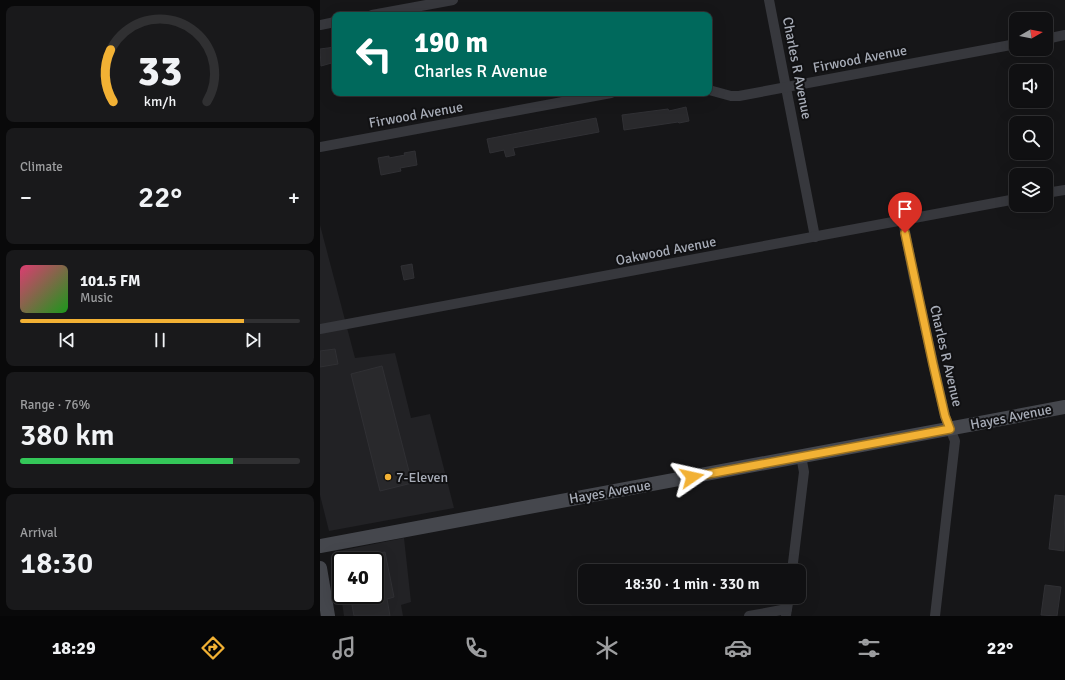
<!DOCTYPE html>
<meta charset="utf-8">
<style>
:root{--surface:#101012;--page:#19191b;--text:#f1f3f6;--muted:#9c9d9f;--line:#303032;--accent:#f2b134}
body{margin:0;font-family:Signika,sans-serif;background:var(--page);color:var(--text);height:100vh;display:flex;flex-direction:column;font-size:15px;white-space:nowrap}
*{box-sizing:border-box;margin:0}
p{font-size:13px;color:var(--muted)}
.icon{flex:none;width:22px;height:22px;fill:none;stroke:currentColor;stroke-width:2;stroke-linecap:round;stroke-linejoin:round}
.map{position:relative;flex:1;overflow:hidden}
.sheet{display:flex;flex-direction:column;gap:6px;padding:6px;background:#09090a;width:320px}
.sheet>*{flex:none}
.top-card{position:absolute;left:12px;top:12px;width:380px;height:84px;border-radius:8px;box-shadow:0 4px 16px #0002,0 0 0 1px var(--line);background:#00695c;color:#fff;overflow:hidden}
.needle{width:26px;rotate:81deg}
.buttons{position:absolute;left:689px;top:12px;display:grid;gap:8px}
.buttons a{display:grid;place-items:center;width:44px;height:44px;border-radius:8px;background:var(--surface);box-shadow:0 4px 16px #0002,0 0 0 1px var(--line);font-size:20px}
.speed{position:absolute;left:12px;top:552px;display:flex;gap:8px;font-size:20px;font-weight:700;text-align:center}
.speed>*{display:grid;place-content:center;width:52px;height:52px;border-radius:50%;background:var(--surface);box-shadow:0 4px 16px #0002,0 0 0 1px var(--line);line-height:1}
.speed .limit{border:2px solid #111;border-radius:6px;background:#fff;color:#111}
.pin{position:absolute;display:grid;place-items:center;width:34px;height:34px;color:#fff;margin:-41px -17px;border-radius:50% 50% 50% 0;rotate:-45deg;box-shadow:0 0 4px #0007}
.pin .icon{rotate:45deg}
.me{position:absolute;width:44px;margin:-22px;rotate:79deg;stroke-linejoin:round;filter:drop-shadow(0 0 3px #0008)}
.turn{display:flex;align-items:center;gap:14px;height:84px;padding:0 16px;font-size:18px}
.turn .icon{width:52px;height:52px;stroke-width:2.5}
.turn b{display:block;font-size:28px;line-height:34px}
.big{font-size:30px;font-weight:600;line-height:1.1}
.sheet .card{flex:1;display:flex;flex-direction:column;justify-content:center;gap:6px;min-width:0;padding:0 14px;border-radius:8px;background:var(--page)}
.sheet .dial{align-items:center;gap:0}
.dial svg{height:104px;overflow:visible;fill:none;stroke:var(--line);stroke-width:7;stroke-linecap:round;text-anchor:middle}
.dial text{fill:var(--text);stroke:none}
.song{display:flex;align-items:center;gap:12px}
.cover{width:48px;height:48px;border-radius:6px;background:linear-gradient(135deg,hsl(340 70% 55%),hsl(120 70% 35%))}
.played{height:4px;border-radius:2px;background:linear-gradient(90deg,var(--accent) 80%,var(--line) 80%)}
.keys{display:flex;justify-content:space-around;direction:ltr}
.heat{display:flex;justify-content:space-between;align-items:center;font-size:22px;direction:ltr}
.charge{height:6px;border-radius:3px;background:linear-gradient(90deg,#34c759 76%,var(--line) 0)}
.trip{position:absolute;left:258px;top:564px;width:228px;height:40px;border-radius:8px;background:var(--surface);box-shadow:0 4px 16px #0002,0 0 0 1px var(--line);font-weight:600;line-height:40px;text-align:center}
.tab-bar{display:flex;height:64px;justify-content:space-around;align-items:center;background:#060607;color:var(--muted)}
.tab-bar .icon{width:28px;height:28px}
.tab-bar .on{color:var(--accent)}
.tab-bar b{font-size:18px;color:var(--text)}
main{display:flex;flex:1;min-height:0}
.map>svg:first-child{display:block}
.built{fill:#222225;fill-rule:evenodd}
.building{fill:#29292c;stroke:#303034}
.lines{fill:none;stroke-linecap:round;stroke-linejoin:round}
.street{stroke:#37383d;stroke-width:10}
.secondary{stroke:#45474d;stroke-width:14}
.route-casing{stroke:#9d7322;stroke-width:10}
.route{stroke:#f2b134;stroke-width:7}
.poi-dot{fill:#f2b134;stroke:#111113;stroke-width:1.5}
.labels{text-anchor:middle;dominant-baseline:central;stroke-width:4;stroke-linejoin:round;paint-order:stroke}
.street-label{font-size:14px;fill:#a8adb8;stroke:#111113}
.poi-label{font-size:14px;fill:#a8adb8;stroke:#111113;text-anchor:start}
</style>
<main>
<section class="sheet">
<div class="card dial"><svg viewBox="0 0 100 80">
<path d="M14 69A42 42 0 1 1 86 69"/>
<path d="M14 69A42 42 0 0 1 12 29" stroke="#f2b134"/>
<text x="50" y="56" font-size="32" font-weight="700">33</text>
<text x="50" y="72" font-size="11">km/h</text>
</svg></div>
<div class="card"><p>Climate</p>
<div class="heat"><a>−</a><b class="big">22°</b><a>+</a></div>
</div>
<div class="card">
<div class="song"><i class="cover"></i><div><b>101.5 FM</b><p>Music</p></div></div>
<div class="played"></div>
<div class="keys"><svg class="icon" aria-label="previous" viewBox="0 0 24 24"><path d="M18 5L8 12l10 7zM5 5v14"/></svg><svg class="icon" aria-label="pause" viewBox="0 0 24 24"><path d="M8 5v14M16 5v14"/></svg><svg class="icon" aria-label="next" viewBox="0 0 24 24"><path d="M6 5l10 7-10 7zM19 5v14"/></svg></div>
</div>
<div class="card"><p>Range · 76%</p><b class="big">380 km</b><div class="charge"></div></div>
<div class="card"><p>Arrival</p><b class="big">18:30</b></div>
</section>
<div class="map">
<svg width="745" height="616" viewBox="0 0 745 616">
<rect width="100%" height="100%" fill="#161618"/>
<g class="built">
<polygon points="0,225 35,358 75,353 91,418 110,414 134,508 9,531 0,495"/>
<path d="M 84,538 L 91,602 L 81,605 L 83,616 L 24,616 L 16,561 L 19,551 ZM 21,561 L 55,561 L 55,595 L 21,595 Z"/>
</g>
<g class="building">
<polygon points="15,47 15,62 1,66 0,49"/>
<polygon points="366,107 369,121 359,123 358,122 304,130 302,115 348,109 349,111"/>
<polygon points="276,118 279,132 193,148 195,155 186,157 184,150 170,153 167,139"/>
<polygon points="95,151 97,165 80,168 81,171 61,175 58,158 69,156 69,158 85,155 84,153"/>
<polygon points="92,264 94,278 84,280 81,266"/>
<polygon points="15,349 18,364 0,367 0,351"/>
<polygon points="62,366 92,483 60,491 31,374"/>
<polygon points="735,495 745,496 744,551 729,549"/>
<polygon points="65,552 74,597 67,599 70,616 34,616 32,605 37,604 35,595 55,595 55,561 38,561 38,557"/>
<polygon points="725,585 741,587 737,616 721,615"/>
</g>
<g class="lines">
<g class="street">
<polyline points="449,0 495,237"/>
<polyline points="52,15 133,0"/>
<polyline points="0,25 15,22"/>
<polyline points="726,39 745,35"/>
<polyline points="389,90 411,96 419,96 696,44"/>
<polyline points="0,147 291,93"/>
<polyline points="726,193 745,190"/>
<polyline points="583,221 594,278 625,416 635,441 615,616"/>
<polyline points="0,329 696,199"/>
<polyline points="472,571 484,472 481,456"/>
<polyline points="466,615 469,597"/>
<polyline points="429,616 467,609"/>
</g>
<g class="secondary">
<polyline points="0,546 745,407"/>
<polyline points="0,568 8,616"/>
</g>
</g>
<g class="lines">
<defs>
<polyline id="route" points="372,477 630,429 625,416 613,364 585,233"/>
</defs>
<use href="#route" class="route-casing"/>
<use href="#route" class="route"/>
</g>
<circle class="poi-dot" cx="68" cy="477" r="4"/>
<g class="labels">
<g class="street-label">
<text transform="translate(540 59) rotate(-11)">Firwood Avenue</text>
<text transform="translate(477 68) rotate(79)">Charles R Avenue</text>
<text transform="translate(96 115) rotate(-10)">Firwood Avenue</text>
<text transform="translate(346 251) rotate(-11)">Oakwood Avenue</text>
<text transform="translate(626 356) rotate(77)">Charles R Avenue</text>
<text transform="translate(691 417) rotate(-11)">Hayes Avenue</text>
<text transform="translate(290 492) rotate(-10)">Hayes Avenue</text>
</g>
<g class="poi-label">
<text x="76" y="477">7-Eleven</text>
</g>
</g>
</svg>
<div class="buttons">
<a><svg class="needle" viewBox="-14 -14 28 28"><path d="M0-13l5 13h-10z" fill="#e53935"/><path d="M0 13l5-13h-10z" fill="#9c9d9f"/></svg></a>
<a><svg class="icon" aria-label="sound" viewBox="0 0 24 24"><path d="M4 9h4l5-4v14l-5-4H4zM17 9q2 3 0 6"/></svg></a>
<a><svg class="icon" aria-label="search" viewBox="0 0 24 24"><circle cx="10" cy="10" r="6"/><path d="M15 15l6 6"/></svg></a>
<a><svg class="icon" aria-label="layers" viewBox="0 0 24 24"><path d="M12 4l9 5-9 5-9-5zM3 14l9 5 9-5"/></svg></a>
</div>
<div class="speed"><div class="limit">40</div></div>
<div class="pin" style="left:585px;top:233px;background:#d93025"><svg class="icon" aria-label="arrive" viewBox="0 0 24 24"><path d="M6 21V4h12l-3 4 3 4H6"/></svg></div>
<svg class="me" style="left:372px;top:477px" viewBox="-20 -20 40 40"><path d="M0-17L14 15 0 8-14 15z" fill="#f2b134" stroke="#fff" stroke-width="4"/></svg>
<div class="trip">18:30 · 1 min · 330 m</div>
<div class="top-card">
<div class="turn"><svg class="icon" aria-label="left" viewBox="0 0 24 24"><path d="M17 20v-9H6M10 6l-5 5 5 5"/></svg><div><b>190 m</b>Charles R Avenue</div></div>
</div>
</div>
</main>
<nav class="tab-bar">
<b>18:29</b>
<svg class="icon on" aria-label="directions" viewBox="0 0 24 24"><path d="M12 3l9 9-9 9-9-9zM9 14v-3h6M13 9l2 2-2 2"/></svg>
<svg class="icon" aria-label="music" viewBox="0 0 24 24"><path d="M9 18V5l10-2v13"/><circle cx="6" cy="18" r="3"/><circle cx="16" cy="16" r="3"/></svg>
<svg class="icon" aria-label="phone" viewBox="0 0 24 24"><path d="M5 4h4l2 5-3 2q2 4 5 5l2-3 5 2v4C11 20 4 13 5 4z"/></svg>
<svg class="icon" aria-label="climate" viewBox="0 0 24 24"><path d="M12 3v18M4 7l16 10M4 17L20 7"/></svg>
<svg class="icon" aria-label="car" viewBox="0 0 24 24"><path d="M5 17H2v-5l4-1 3-4h7l3 4 3 1v5h-3M9 17h6M6 11h13"/><circle cx="7" cy="17" r="2"/><circle cx="17" cy="17" r="2"/></svg>
<svg class="icon" aria-label="filters" viewBox="0 0 24 24"><path d="M4 7h16M4 17h16"/><circle cx="9" cy="7" r="2"/><circle cx="15" cy="17" r="2"/></svg>
<b>22°</b>
</nav>
